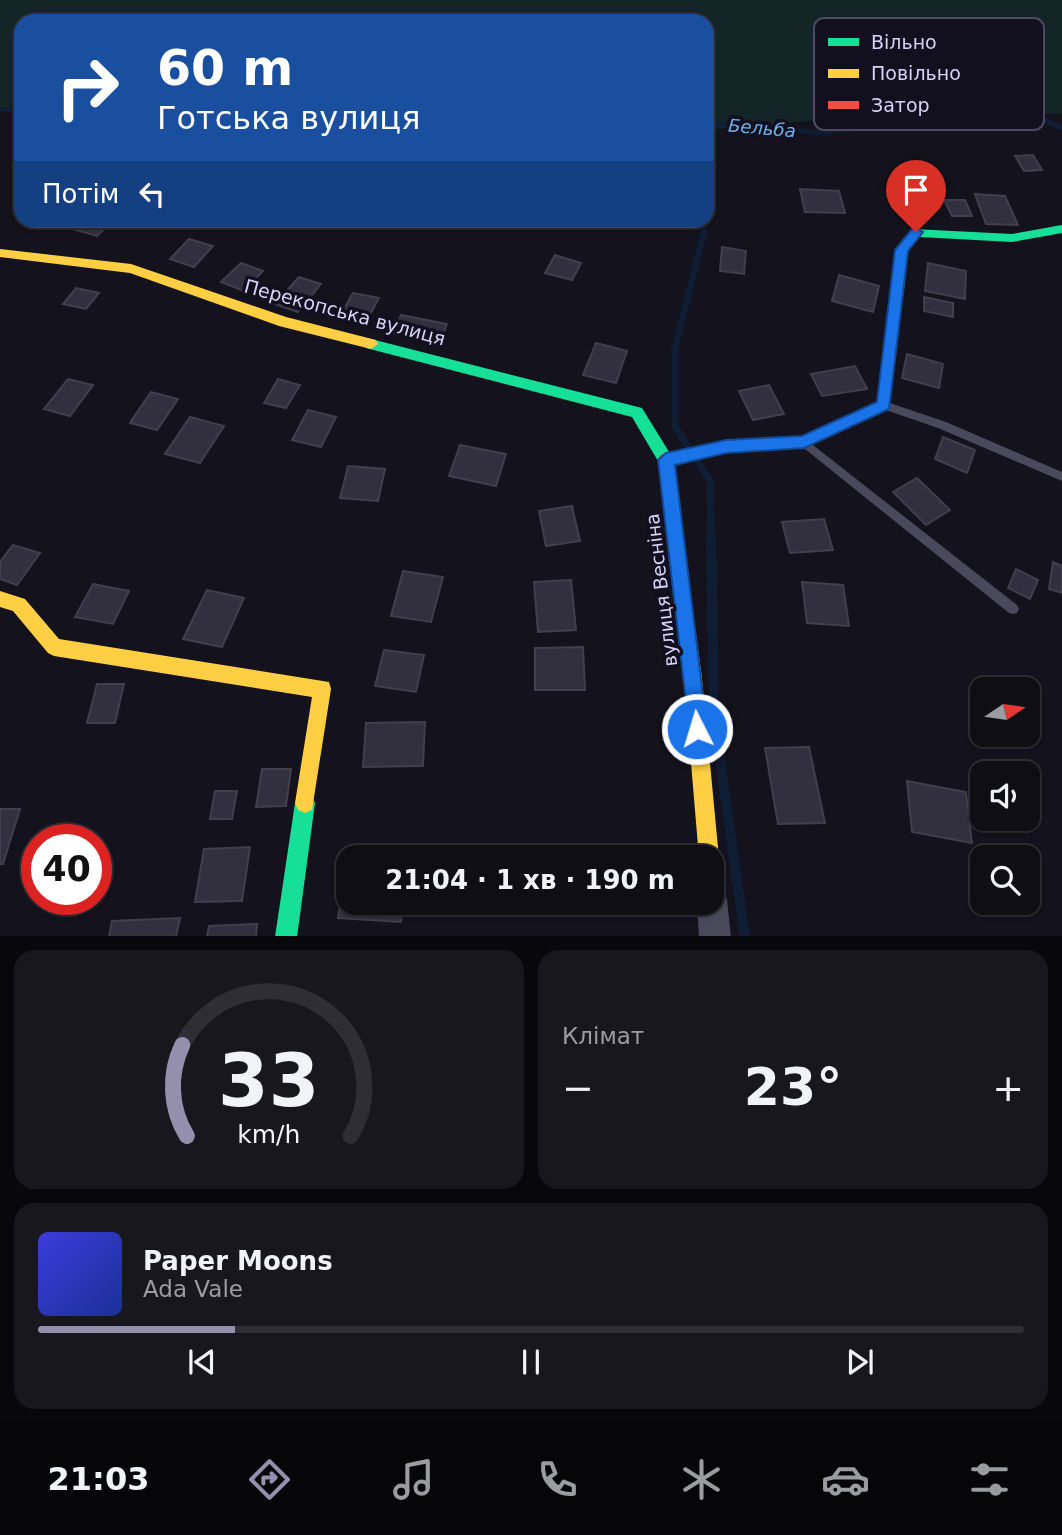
<!DOCTYPE html>
<html lang="uk">
<meta charset="utf-8">
<style>
:root{--surface:#0f0e15;--page:#18171e;--text:#f1f3f6;--muted:#9b9ca0;--line:#2f2e34;--accent:#938fac}
body{margin:0;font-family:"DejaVu Sans",sans-serif;background:var(--page);color:var(--text);height:100vh;display:flex;flex-direction:column;font-size:26px;white-space:nowrap}
*{box-sizing:border-box;margin:0}
p{font-size:23px;color:var(--muted)}
.icon{flex:none;width:38px;height:38px;fill:none;stroke:currentColor;stroke-width:2;stroke-linecap:round;stroke-linejoin:round}
.map{position:relative;height:936px;overflow:hidden}
.drawer{display:flex;flex-direction:column;gap:14px;padding:14px;background:#08080c;flex:1}
.drawer>*{flex:none}
.hud{position:absolute;left:14px;top:14px;width:700px;height:214px;border-radius:21px;box-shadow:0 2px 5px #0004,0 0 0 2px var(--line);background:#1a4fa0;color:#fff;overflow:hidden}
.needle{width:46px;rotate:77deg}
.fabs{position:absolute;left:970px;top:677px;display:grid;gap:14px}
.fabs a{display:grid;place-items:center;width:70px;height:70px;border-radius:14px;background:var(--surface);box-shadow:0 2px 5px #0004,0 0 0 2px var(--line);font-size:35px}
.speed{position:absolute;left:21px;top:824px;display:flex;gap:14px;font-size:35px;font-weight:700;text-align:center}
.speed>*{display:grid;place-content:center;width:91px;height:91px;border-radius:50%;background:var(--surface);box-shadow:0 2px 5px #0004,0 0 0 2px var(--line);line-height:1}
.speed .limit{border:10px solid #d22;background:#fff;color:#111}
.pin{position:absolute;display:grid;place-items:center;width:60px;height:60px;color:#fff;margin:-72px -30px;border-radius:50% 50% 50% 0;rotate:-45deg;box-shadow:0 0 7px #0007}
.pin .icon{rotate:45deg}
.me{position:absolute;width:77px;margin:-38px;rotate:355deg;stroke-linejoin:round;filter:drop-shadow(0 0 5px #0008)}
.turn{display:flex;align-items:center;gap:24px;height:147px;padding:0 28px;font-size:32px}
.turn .icon{width:91px;height:91px;stroke-width:2.5}
.turn b{display:block;font-size:49px;line-height:60px}
.then{display:flex;align-items:center;height:66px;padding:0 28px;background:#0003;gap:14px;font-size:26px}
.big{font-size:52px;font-weight:800;line-height:1.1}
.drawer .card{flex:1;display:flex;flex-direction:column;justify-content:center;gap:10px;min-width:0;padding:0 24px;border-radius:21px;background:var(--page)}
.drawer .dial{align-items:center;gap:0}
.dial svg{height:182px;overflow:visible;fill:none;stroke:var(--line);stroke-width:7;stroke-linecap:round;text-anchor:middle}
.dial text{fill:var(--text);stroke:none}
.song{display:flex;align-items:center;gap:21px}
.cover{width:84px;height:84px;border-radius:10px;background:linear-gradient(135deg,hsl(240 70% 55%),hsl(230 70% 35%))}
.played{height:7px;border-radius:4px;background:linear-gradient(90deg,var(--accent) 20%,var(--line) 20%)}
.keys{display:flex;justify-content:space-around;direction:ltr}
.heat{display:flex;justify-content:space-between;align-items:center;font-size:38px;direction:ltr}
.drawer .tiles{flex:1;display:grid;gap:14px;grid-template-columns:1fr 1fr}
.card:last-child{grid-column:span 2}
.trip{position:absolute;left:336px;top:845px;width:388px;height:70px;border-radius:21px;background:var(--surface);box-shadow:0 2px 5px #0004,0 0 0 2px var(--line);font-weight:800;line-height:70px;text-align:center}
.tabs{display:flex;height:112px;justify-content:space-around;align-items:center;background:#060608;color:var(--muted)}
.tabs .icon{width:49px;height:49px}
.tabs .active{color:var(--accent)}
.tabs b{font-size:32px;color:var(--text)}
.map>svg:first-child{display:block}
.green{fill:#132526}
.lines{fill:none;stroke-linecap:round;stroke-linejoin:round}
.stream-far2{stroke:#0f1d35;stroke-width:5}
.stream-far1{stroke:#0f1d35;stroke-width:7}
.stream{stroke:#0f1d35;stroke-width:10}
.building{fill:#32303e;stroke:#413e4e;stroke-width:2}
.lane{fill:#4a485b;fill-rule:evenodd}
.street{fill:#4a485b;fill-rule:evenodd}
.fast{fill:#16e098;fill-rule:evenodd}
.slow{fill:#ffcf43;fill-rule:evenodd}
.jam{fill:#f24e42;fill-rule:evenodd}
.route{fill:#1a73e8;stroke:#114b97;stroke-width:2}
.labels{text-anchor:middle;dominant-baseline:central;stroke-width:7;stroke-linejoin:round;paint-order:stroke}
.far-water-label{font-size:18px;font-style:italic;fill:#6eb2ec;stroke:#120f1f}
.street-label{font-size:19px;fill:#d7d3f9;stroke:#120f1f}
.key{fill:#120f1f;stroke:#4d4a60;stroke-width:2}
.key-label{font-size:19px;fill:#d7d3f9}
</style>
<div class="map">
<svg width="1062" height="937" viewBox="0 0 1062 937">
<rect width="100%" height="100%" fill="#14121c"/>
<polygon class="green" points="0,0 1062,0 1062,114 874,115 707,130 707,21 21,21 21,109 0,109"/>
<g class="lines">
<g class="stream-far2">
<polyline points="0,110 21,109"/>
<polyline points="707,124 746,123 817,133 883,125 958,106 1017,107 1062,128"/>
<polyline points="701,220 704,234"/>
</g>
<polyline class="stream-far1" points="704,232 675,348 675,426 710,481 711,538"/>
<g class="stream">
<polyline points="711,537 714,712"/>
<polyline points="716,731 745,937"/>
</g>
</g>
<g class="building">
<polygon points="1033,155 1042,170 1024,171 1015,156"/>
<polygon points="800,189 839,191 845,213 805,212"/>
<polygon points="975,194 1005,196 1018,225 986,224"/>
<polygon points="944,200 965,200 972,216 952,216"/>
<polygon points="77,220 113,220 97,236 69,228"/>
<polygon points="189,239 213,246 194,267 170,259"/>
<polygon points="722,247 746,251 744,274 720,271"/>
<polygon points="555,255 581,263 572,280 545,273"/>
<polygon points="241,263 263,271 244,291 221,282"/>
<polygon points="928,263 966,271 965,299 925,291"/>
<polygon points="839,275 879,286 873,312 832,301"/>
<polygon points="299,277 321,284 298,312 275,304"/>
<polygon points="76,288 99,293 86,309 63,304"/>
<polygon points="353,293 379,298 365,324 338,319"/>
<polygon points="924,297 953,303 953,317 924,311"/>
<polygon points="401,315 447,324 439,343 393,334"/>
<polygon points="596,343 627,351 616,383 583,375"/>
<polygon points="907,354 943,364 939,388 902,378"/>
<polygon points="855,366 867,389 822,396 811,374"/>
<polygon points="68,379 93,385 70,416 44,409"/>
<polygon points="278,379 300,385 286,408 264,403"/>
<polygon points="769,385 784,414 753,420 739,391"/>
<polygon points="151,392 178,399 157,430 130,423"/>
<polygon points="308,410 336,417 321,447 292,440"/>
<polygon points="190,417 224,426 200,463 165,454"/>
<polygon points="943,437 975,450 967,473 935,459"/>
<polygon points="460,445 506,454 496,486 449,476"/>
<polygon points="348,466 385,469 378,501 340,498"/>
<polygon points="917,478 950,510 926,525 893,492"/>
<polygon points="572,506 580,541 546,546 539,511"/>
<polygon points="824,519 833,550 790,553 782,522"/>
<polygon points="13,545 40,553 17,585 0,579 0,562"/>
<polygon points="1053,562 1062,566 1062,593 1049,589"/>
<polygon points="1016,569 1038,580 1030,599 1008,588"/>
<polygon points="403,571 443,577 431,622 391,616"/>
<polygon points="571,580 576,630 538,632 534,582"/>
<polygon points="802,582 843,585 849,626 807,623"/>
<polygon points="93,584 129,591 113,624 75,617"/>
<polygon points="207,590 244,598 222,647 183,639"/>
<polygon points="583,647 585,690 535,690 535,648"/>
<polygon points="384,650 424,655 416,692 375,686"/>
<polygon points="97,684 124,684 115,723 87,723"/>
<polygon points="425,722 423,766 363,767 366,723"/>
<polygon points="809,747 825,823 778,824 765,748"/>
<polygon points="262,769 291,769 286,806 256,807"/>
<polygon points="907,781 966,792 972,843 912,832"/>
<polygon points="215,791 237,791 232,819 210,819"/>
<polygon points="0,809 20,809 3,864 0,864"/>
<polygon points="250,847 242,901 195,902 204,849"/>
<polygon points="346,871 348,871 348,903 403,903 401,922 338,918"/>
<polygon points="180,918 176,937 109,937 112,921"/>
<polygon points="257,924 256,937 207,937 209,926"/>
</g>
<g class="lines">
<g class="lane">
<polygon points="884,401 946,422 1062,472 1062,481 938,428 880,408 879,405 880,402"/>
<polygon points="804,438 1017,605 1019,609 1017,613 1013,614 1009,613 800,445 799,442 800,439"/>
</g>
<polygon class="street" points="712,885 723,889 727,900 731,937 699,937 697,903 712,903"/>
<g class="fast">
<polygon points="1062,225 1062,233 1012,242 920,237 907,251 903,285 898,287 891,282 895,250 913,229 1012,234"/>
<polygon points="371,339 642,408 674,460 686,558 684,563 678,566 672,563 670,558 658,461 632,417 366,348 364,344"/>
<polygon points="305,793 312,796 315,803 297,937 275,937 295,803 298,796"/>
</g>
<g class="slow">
<polygon points="0,249 131,264 286,317 376,340 378,344 371,349 279,326 130,273 0,257"/>
<polygon points="678,550 684,553 686,558 702,679 719,858 716,865 712,867 712,858 699,858 684,679 670,558 672,553"/>
<polygon points="0,591 25,599 59,639 329,682 331,689 312,810 305,813 298,810 295,803 312,697 54,656 48,653 13,611 0,607"/>
</g>
<polygon class="jam" points="898,277 905,282 889,409 804,448 726,453 666,467 660,465 658,460 660,455 726,441 802,436 877,402 891,282"/>
</g>
<polygon class="route" points="916,228 923,232 908,251 889,409 804,448 726,453 675,465 707,729 704,736 697,739 690,736 658,460 666,453 726,440 802,436 877,402 895,250 912,229"/>
<g class="labels">
<g class="far-water-label">
<text transform="translate(762 128) rotate(5)">Бельба</text>
</g>
<g class="street-label">
<text transform="translate(345 312) rotate(15)">Перекопська вулиця</text>
<text transform="translate(661 590) rotate(-97)">вулиця Весніна</text>
</g>
</g>
<rect x="814" y="18" width="230" height="112" rx="10" class="key"/>
<rect x="828" y="38" width="31" height="8" fill="#16e098"/>
<rect x="828" y="69" width="31" height="9" fill="#ffcf43"/>
<rect x="828" y="101" width="31" height="8" fill="#f24e42"/>
<g class="key-label">
<text x="871" y="49">Вільно</text>
<text x="871" y="80">Повільно</text>
<text x="871" y="112">Затор</text>
</g>
</svg>
<div class="fabs">
<a><svg class="needle" viewBox="-14 -14 28 28"><path d="M0-13l5 13h-10z" fill="#e53935"/><path d="M0 13l5-13h-10z" fill="#9b9ca0"/></svg></a>
<a><svg class="icon" aria-label="sound" viewBox="0 0 24 24"><path d="M4 9h4l5-4v14l-5-4H4zM17 9q2 3 0 6"/></svg></a>
<a><svg class="icon" aria-label="search" viewBox="0 0 24 24"><circle cx="10" cy="10" r="6"/><path d="M15 15l6 6"/></svg></a>
</div>
<div class="speed"><div class="limit">40</div></div>
<div class="pin" style="left:916px;top:232px;background:#d93025"><svg class="icon" aria-label="arrive" viewBox="0 0 24 24"><path d="M6 21V4h12l-3 4 3 4H6"/></svg></div>
<svg class="me" style="left:697px;top:729px" viewBox="-20 -20 40 40"><circle r="17" fill="#1a73e8" stroke="#fff" stroke-width="3"/><path d="M0-11L8 9 0 5-8 9z" fill="#fff"/></svg>
<div class="trip">21:04 · 1 хв · 190 m</div>
<div class="hud">
<div class="turn"><svg class="icon" aria-label="right" viewBox="0 0 24 24"><path d="M7 20v-9h11M14 6l5 5-5 5"/></svg><div><b>60 m</b>Готська вулиця</div></div>
<div class="then">Потім<svg class="icon" aria-label="left" viewBox="0 0 24 24"><path d="M17 20v-9H6M10 6l-5 5 5 5"/></svg></div>
</div>
</div>
<section class="drawer">
<div class="tiles">
<div class="card dial"><svg viewBox="0 0 100 80">
<path d="M14 69A42 42 0 1 1 86 69"/>
<path d="M14 69A42 42 0 0 1 12 29" stroke="#938fac"/>
<text x="50" y="56" font-size="32" font-weight="700">33</text>
<text x="50" y="72" font-size="11">km/h</text>
</svg></div>
<div class="card"><p>Клімат</p>
<div class="heat"><a>−</a><b class="big">23°</b><a>+</a></div>
</div>
<div class="card">
<div class="song"><i class="cover"></i><div><b>Paper Moons</b><p>Ada Vale</p></div></div>
<div class="played"></div>
<div class="keys"><svg class="icon" aria-label="previous" viewBox="0 0 24 24"><path d="M18 5L8 12l10 7zM5 5v14"/></svg><svg class="icon" aria-label="pause" viewBox="0 0 24 24"><path d="M8 5v14M16 5v14"/></svg><svg class="icon" aria-label="next" viewBox="0 0 24 24"><path d="M6 5l10 7-10 7zM19 5v14"/></svg></div>
</div>
</div>
</section>
<nav class="tabs">
<b>21:03</b>
<svg class="icon active" aria-label="directions" viewBox="0 0 24 24"><path d="M12 3l9 9-9 9-9-9zM9 14v-3h6M13 9l2 2-2 2"/></svg>
<svg class="icon" aria-label="music" viewBox="0 0 24 24"><path d="M9 18V5l10-2v13"/><circle cx="6" cy="18" r="3"/><circle cx="16" cy="16" r="3"/></svg>
<svg class="icon" aria-label="phone" viewBox="0 0 24 24"><path d="M5 4h4l2 5-3 2q2 4 5 5l2-3 5 2v4C11 20 4 13 5 4z"/></svg>
<svg class="icon" aria-label="climate" viewBox="0 0 24 24"><path d="M12 3v18M4 7l16 10M4 17L20 7"/></svg>
<svg class="icon" aria-label="car" viewBox="0 0 24 24"><path d="M5 17H2v-5l4-1 3-4h7l3 4 3 1v5h-3M9 17h6M6 11h13"/><circle cx="7" cy="17" r="2"/><circle cx="17" cy="17" r="2"/></svg>
<svg class="icon" aria-label="filters" viewBox="0 0 24 24"><path d="M4 7h16M4 17h16"/><circle cx="9" cy="7" r="2"/><circle cx="15" cy="17" r="2"/></svg>
</nav>
